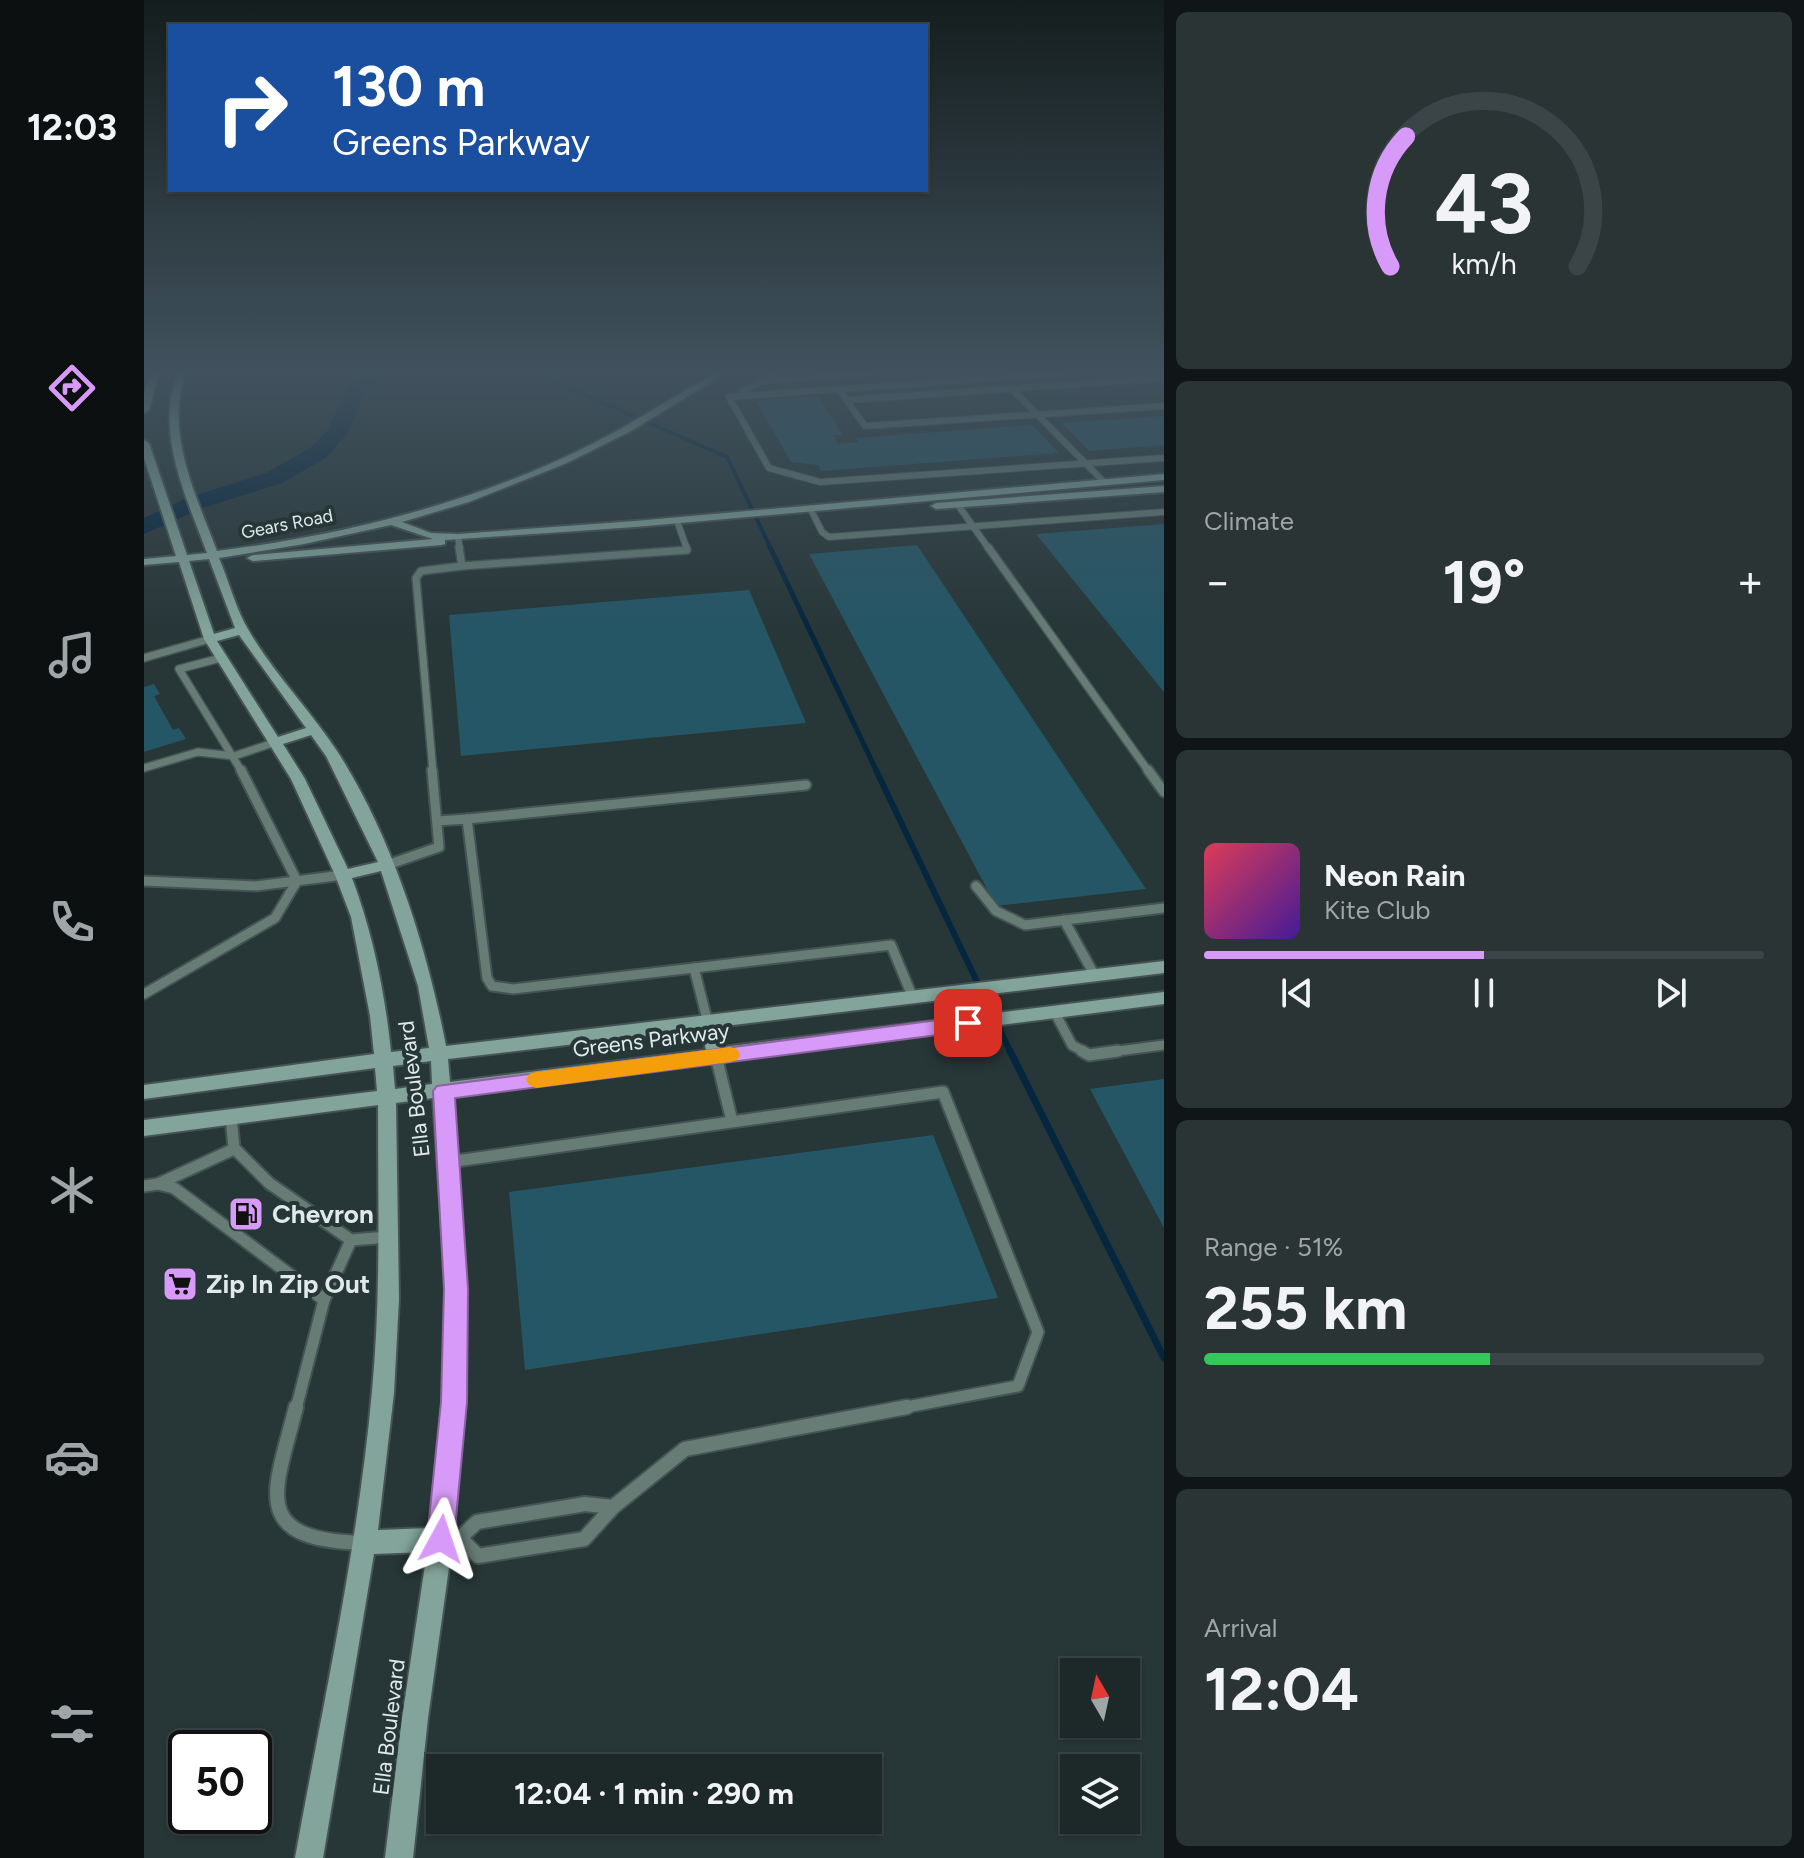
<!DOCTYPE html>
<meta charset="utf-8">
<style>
:root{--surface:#1d2829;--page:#2a3435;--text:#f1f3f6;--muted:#a0a6a8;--line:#3b4446;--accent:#d89af8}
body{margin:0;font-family:Figtree,sans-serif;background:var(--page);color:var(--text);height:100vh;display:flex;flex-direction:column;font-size:30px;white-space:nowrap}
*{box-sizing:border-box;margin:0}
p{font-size:26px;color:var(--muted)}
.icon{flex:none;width:44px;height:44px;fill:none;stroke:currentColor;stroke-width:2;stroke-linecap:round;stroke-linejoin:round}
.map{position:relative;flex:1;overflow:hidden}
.sheet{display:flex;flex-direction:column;gap:12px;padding:12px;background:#101617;width:640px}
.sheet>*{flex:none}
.guide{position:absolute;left:24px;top:24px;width:760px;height:168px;border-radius:0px;box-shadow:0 2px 6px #0004,0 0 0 2px var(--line);background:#1a4fa0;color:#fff;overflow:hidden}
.needle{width:52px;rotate:351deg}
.controls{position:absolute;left:916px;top:1658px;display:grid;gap:16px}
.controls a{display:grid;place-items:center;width:80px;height:80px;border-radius:0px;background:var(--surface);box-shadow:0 2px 6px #0004,0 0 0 2px var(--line);font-size:40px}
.speed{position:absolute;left:24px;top:1730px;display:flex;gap:16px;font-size:40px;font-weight:700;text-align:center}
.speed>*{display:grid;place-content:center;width:104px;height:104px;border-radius:50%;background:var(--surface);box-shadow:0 2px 6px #0004,0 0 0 2px var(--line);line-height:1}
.speed .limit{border:4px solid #111;border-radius:12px;background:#fff;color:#111}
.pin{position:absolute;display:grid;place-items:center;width:68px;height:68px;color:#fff;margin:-34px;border-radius:16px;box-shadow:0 4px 12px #0006}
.me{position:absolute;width:88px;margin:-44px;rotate:5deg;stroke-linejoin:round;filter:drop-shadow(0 0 6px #0008)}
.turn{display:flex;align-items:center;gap:28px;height:168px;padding:0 32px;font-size:36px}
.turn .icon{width:104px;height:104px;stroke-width:2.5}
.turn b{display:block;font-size:56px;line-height:68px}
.big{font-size:60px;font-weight:700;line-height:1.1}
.sheet .tile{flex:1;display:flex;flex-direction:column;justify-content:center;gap:12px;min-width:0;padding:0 28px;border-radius:12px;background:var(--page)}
.sheet .dial{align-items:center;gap:0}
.dial svg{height:208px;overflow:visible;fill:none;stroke:var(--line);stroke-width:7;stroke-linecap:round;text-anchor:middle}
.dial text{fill:var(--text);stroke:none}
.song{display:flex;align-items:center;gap:24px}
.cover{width:96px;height:96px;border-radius:12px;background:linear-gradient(135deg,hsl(350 70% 55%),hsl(260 70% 35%))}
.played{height:8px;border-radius:4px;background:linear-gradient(90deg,var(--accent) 50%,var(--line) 50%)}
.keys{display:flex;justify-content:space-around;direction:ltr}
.heat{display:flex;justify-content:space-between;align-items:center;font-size:44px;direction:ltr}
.charge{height:12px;border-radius:6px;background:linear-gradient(90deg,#34c759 51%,var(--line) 0)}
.trip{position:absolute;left:282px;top:1754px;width:456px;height:80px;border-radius:0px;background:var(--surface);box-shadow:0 2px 6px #0004,0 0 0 2px var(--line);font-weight:700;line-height:80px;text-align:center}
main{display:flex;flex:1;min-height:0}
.menu{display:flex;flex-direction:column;width:144px;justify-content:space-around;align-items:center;background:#0c1010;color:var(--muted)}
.menu .icon{width:56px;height:56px}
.menu .active{color:var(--accent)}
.menu b{font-size:36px;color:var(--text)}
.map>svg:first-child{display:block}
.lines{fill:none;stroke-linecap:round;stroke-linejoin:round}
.stream-far3{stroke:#04263e;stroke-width:4}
.stream-far2{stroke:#04263e;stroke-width:5}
.stream-far1{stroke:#04263e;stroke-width:6}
.stream{stroke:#04263e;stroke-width:7}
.river{fill:#04263e;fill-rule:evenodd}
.building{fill:#255666}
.lane-far4-casing{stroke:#455354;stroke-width:8}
.lane-far3-casing{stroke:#455354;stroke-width:10}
.lane-far2-casing{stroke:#455354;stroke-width:13}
.lane-far1-casing{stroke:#455354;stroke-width:15}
.lane-casing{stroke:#455354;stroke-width:18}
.secondary-casing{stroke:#455354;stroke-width:4}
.lane-far4{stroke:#667c75;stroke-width:6}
.lane-far3{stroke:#667c75;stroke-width:7}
.lane-far2{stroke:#667c75;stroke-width:9}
.lane-far1{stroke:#667c75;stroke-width:11}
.lane{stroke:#667c75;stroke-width:14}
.secondary{fill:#82a49a;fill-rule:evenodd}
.route{fill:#d89af8;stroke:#8c64a1;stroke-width:2}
.slow{fill:#f59e0b}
.labels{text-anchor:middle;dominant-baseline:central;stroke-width:8;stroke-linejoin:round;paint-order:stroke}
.far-street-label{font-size:18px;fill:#e0eaea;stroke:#273637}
.street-label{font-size:22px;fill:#e0eaea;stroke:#273637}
.near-poi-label{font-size:26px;font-weight:bold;fill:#e0eaea;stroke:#273637;text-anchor:start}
</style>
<main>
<nav class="menu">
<b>12:03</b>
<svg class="icon active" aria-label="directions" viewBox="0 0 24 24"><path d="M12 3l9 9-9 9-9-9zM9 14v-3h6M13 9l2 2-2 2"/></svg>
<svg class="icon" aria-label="music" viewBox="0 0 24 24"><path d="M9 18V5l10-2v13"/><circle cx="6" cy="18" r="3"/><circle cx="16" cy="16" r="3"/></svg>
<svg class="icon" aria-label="phone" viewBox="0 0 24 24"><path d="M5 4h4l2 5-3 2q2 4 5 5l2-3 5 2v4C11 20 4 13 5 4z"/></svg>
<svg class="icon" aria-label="climate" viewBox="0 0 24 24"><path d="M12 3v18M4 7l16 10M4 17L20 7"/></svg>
<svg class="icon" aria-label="car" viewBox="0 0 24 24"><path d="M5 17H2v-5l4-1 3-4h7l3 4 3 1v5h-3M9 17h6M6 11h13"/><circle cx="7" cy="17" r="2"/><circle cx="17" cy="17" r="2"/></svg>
<svg class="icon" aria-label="filters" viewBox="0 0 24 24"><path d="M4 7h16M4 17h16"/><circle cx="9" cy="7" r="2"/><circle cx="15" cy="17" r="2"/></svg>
</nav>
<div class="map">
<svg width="1020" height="1858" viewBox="0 0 1020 1858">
<rect width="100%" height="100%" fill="#273637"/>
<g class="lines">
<polyline class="stream-far3" points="388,372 583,457 627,549"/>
<polyline class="stream-far2" points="626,547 733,772"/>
<polyline class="stream-far1" points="732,770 867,1053"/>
<polyline class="stream" points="866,1051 1020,1358"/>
<polygon class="river" points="227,372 250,372 221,392 204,433 182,458 138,483 59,508 0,534 0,518 43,498 122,473 166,448 183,431 205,385"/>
</g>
<g class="building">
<polygon points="674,396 699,435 689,435 694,444 715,442 711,438 888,425 915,453 677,471 674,465 647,462 612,401"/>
<polygon points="1020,416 1020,445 945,451 918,423"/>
<polygon points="1020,524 1020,692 892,534"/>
<polygon points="773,545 1002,889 852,906 665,554"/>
<polygon points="605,590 662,723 317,756 305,615"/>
<polygon points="10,684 16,694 10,696 29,730 35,728 42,739 0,752 0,687"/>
<polygon points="1020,1079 1020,1228 946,1089"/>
<polygon points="789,1135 854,1298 381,1370 365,1192"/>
</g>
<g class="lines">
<defs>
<g id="lane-far4">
<polyline points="933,372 585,397 625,468 676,482 1020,458"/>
<polyline points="617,381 740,372"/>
<polyline points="694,388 721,426 1020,406"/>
<polyline points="867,388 960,482"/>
<polyline points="598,392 632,372"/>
<polyline points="703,400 1020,378"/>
<polyline points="814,505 845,549"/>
<polyline points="667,510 678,532 685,537 1020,512"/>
<polyline points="533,521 543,549"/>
<polyline points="314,537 316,549"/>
</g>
<g id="lane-far3">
<polyline points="844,547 1005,772"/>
<polyline points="318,566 543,550 542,547"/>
<polyline points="0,658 66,639"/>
<polyline points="77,658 35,669 98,772"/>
<polyline points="0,768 54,752 90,756 132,742"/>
<polyline points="289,772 272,578 277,571 318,566 315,547"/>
</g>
<g id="lane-far2">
<polyline points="1004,770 1020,792"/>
<polyline points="323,819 662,785"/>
<polyline points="293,821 323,819 343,978 348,986 369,989 550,968 564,1023"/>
<polyline points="243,865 295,847 288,770"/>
<polyline points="0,881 112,886 199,875"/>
<polyline points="832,886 852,911 881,925 1020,908"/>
<polyline points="920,920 951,976"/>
<polyline points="550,968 747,945 769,998"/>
<polyline points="0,994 131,918 153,881 97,770"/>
<polyline points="910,1011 928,1045 942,1053"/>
<polyline points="959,1053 1020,1045"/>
</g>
<g id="lane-far1">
<polyline points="938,1051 945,1055 974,1051"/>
<polyline points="572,1056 588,1121"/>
<polyline points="87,1117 90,1148 125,1183 207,1240 244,1237"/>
<polyline points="305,1162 799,1092 894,1332 874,1386 752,1409"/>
<polyline points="14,1184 90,1149"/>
<polyline points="0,1186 14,1184 30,1188 180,1300 152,1409"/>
<polyline points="180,1300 207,1240"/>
</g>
<g id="lane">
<path d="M 152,1407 C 131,1491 103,1540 220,1543"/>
<polyline points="316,1538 334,1556 440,1539 469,1507 541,1449 763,1407"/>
<polyline points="297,1539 316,1538 333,1522 441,1504 469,1507"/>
</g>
<g id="secondary">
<polygon points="7,372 15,372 5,410 0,413 0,394"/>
<path d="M 34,372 L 42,372 C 20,432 52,495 73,551 C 199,535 322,505 436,450 C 484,427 528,397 574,372 L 584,372 L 485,432 L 423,463 L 325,502 L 258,522 L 287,533 L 314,534 L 491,521 L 1020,474 L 1020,480 L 491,527 L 301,540 L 301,544 L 297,545 L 109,561 L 103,558 L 109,555 L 289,539 L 247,525 L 160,544 L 75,558 C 85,581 92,610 105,631 C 131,675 168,712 195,754 C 249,839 283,948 302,1046 L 1020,961 L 1020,973 L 573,1027 L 579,1047 L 1020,992 L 1020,1004 L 307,1096 L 322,1289 L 321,1402 L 309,1539 L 284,1718 L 269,1858 L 241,1858 L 258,1718 L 283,1552 L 230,1554 L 179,1858 L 151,1858 C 179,1703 214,1548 228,1391 C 237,1296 234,1201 234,1105 L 0,1136 L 0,1120 L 233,1091 L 231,1068 L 0,1099 L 0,1085 L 230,1054 L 226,1016 L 207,917 L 191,875 L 147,779 L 60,639 L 35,562 L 0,565 L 0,559 L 32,556 L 0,458 L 0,440 L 5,443 L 43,555 L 63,553 C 42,496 10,432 34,372 ZM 65,559 L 91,628 L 70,634 L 45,561 ZM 95,635 L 162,728 L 134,737 L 73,641 ZM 167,735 L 182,756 L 234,862 L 204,869 L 161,779 L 139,744 ZM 237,871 L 274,986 L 285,1048 L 247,1052 C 241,993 229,934 208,878 ZM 557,1029 L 562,1050 L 306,1082 L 304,1059 ZM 287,1061 L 288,1084 L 251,1089 L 249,1066 ZM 289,1098 L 302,1289 L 299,1402 L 286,1528 L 234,1530 L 250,1393 L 255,1299 L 252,1103 Z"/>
<polygon points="1020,486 1020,492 792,509 787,506 792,503"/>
</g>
</defs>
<use href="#lane-far4" class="lane-far4-casing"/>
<use href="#lane-far3" class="lane-far3-casing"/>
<use href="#lane-far2" class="lane-far2-casing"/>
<use href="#lane-far1" class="lane-far1-casing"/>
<use href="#lane" class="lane-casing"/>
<use href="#secondary" class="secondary-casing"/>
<use href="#lane-far4" class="lane-far4"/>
<use href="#lane-far3" class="lane-far3"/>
<use href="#lane-far2" class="lane-far2"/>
<use href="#lane-far1" class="lane-far1"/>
<use href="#lane" class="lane"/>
<use href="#secondary" class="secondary"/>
</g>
<linearGradient id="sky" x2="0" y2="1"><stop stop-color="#151e1e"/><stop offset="0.59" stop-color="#41525e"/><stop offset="1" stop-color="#41525e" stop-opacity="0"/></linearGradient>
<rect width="1020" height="632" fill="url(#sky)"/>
<polygon class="route" points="824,1016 831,1018 833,1023 831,1028 824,1031 311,1098 324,1289 323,1402 310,1539 306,1548 297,1552 287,1548 283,1539 297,1402 300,1289 289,1091 293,1086"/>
<polygon class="slow" points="586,1047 593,1049 596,1055 593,1060 586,1062 392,1088 385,1085 382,1080 385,1074 392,1072"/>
<defs>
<symbol id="fuel-square" viewBox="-11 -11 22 22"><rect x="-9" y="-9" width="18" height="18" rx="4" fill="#d89af8" stroke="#273637"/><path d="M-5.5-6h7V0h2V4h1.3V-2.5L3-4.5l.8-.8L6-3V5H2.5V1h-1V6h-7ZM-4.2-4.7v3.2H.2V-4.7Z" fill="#111"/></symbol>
<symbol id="supermarket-square" viewBox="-11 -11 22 22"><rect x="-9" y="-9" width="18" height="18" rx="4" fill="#d89af8" stroke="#273637"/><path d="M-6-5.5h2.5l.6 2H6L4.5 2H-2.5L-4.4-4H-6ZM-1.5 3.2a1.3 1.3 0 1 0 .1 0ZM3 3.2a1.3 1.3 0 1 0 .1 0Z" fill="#111"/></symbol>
</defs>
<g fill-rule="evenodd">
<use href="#fuel-square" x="82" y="1194" width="40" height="40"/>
<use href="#supermarket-square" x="16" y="1264" width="40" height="40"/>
</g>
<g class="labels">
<g class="far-street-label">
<text transform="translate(143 524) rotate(-11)">Gears Road</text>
</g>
<g class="street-label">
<text transform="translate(507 1040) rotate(-7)">Greens Parkway</text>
<text transform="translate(270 1089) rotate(-97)">Ella Boulevard</text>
<text transform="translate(245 1727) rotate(-83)">Ella Boulevard</text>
</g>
<g class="near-poi-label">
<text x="128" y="1214">Chevron</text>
<text x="62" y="1284">Zip In Zip Out</text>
</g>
</g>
</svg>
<div class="controls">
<a><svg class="needle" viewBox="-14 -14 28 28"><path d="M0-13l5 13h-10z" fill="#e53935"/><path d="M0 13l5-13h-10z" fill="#a0a6a8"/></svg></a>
<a><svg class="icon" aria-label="layers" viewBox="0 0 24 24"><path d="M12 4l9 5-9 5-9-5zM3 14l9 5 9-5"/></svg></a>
</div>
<div class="speed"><div class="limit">50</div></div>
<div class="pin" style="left:824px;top:1023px;background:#d93025"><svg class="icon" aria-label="arrive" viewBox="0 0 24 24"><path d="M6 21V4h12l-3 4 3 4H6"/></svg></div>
<svg class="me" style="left:297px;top:1539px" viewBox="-20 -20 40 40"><path d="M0-17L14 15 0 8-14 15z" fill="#d89af8" stroke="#fff" stroke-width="4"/></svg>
<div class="trip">12:04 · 1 min · 290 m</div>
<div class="guide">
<div class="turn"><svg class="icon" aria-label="right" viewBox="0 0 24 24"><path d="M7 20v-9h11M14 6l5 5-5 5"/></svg><div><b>130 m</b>Greens Parkway</div></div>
</div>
</div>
<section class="sheet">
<div class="tile dial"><svg viewBox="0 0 100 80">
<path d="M14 69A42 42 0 1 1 86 69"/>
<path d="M14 69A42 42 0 0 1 20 19" stroke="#d89af8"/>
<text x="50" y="56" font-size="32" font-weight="700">43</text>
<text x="50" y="72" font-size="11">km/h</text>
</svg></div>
<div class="tile"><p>Climate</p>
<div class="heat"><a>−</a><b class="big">19°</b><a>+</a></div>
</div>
<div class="tile">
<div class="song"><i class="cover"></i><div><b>Neon Rain</b><p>Kite Club</p></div></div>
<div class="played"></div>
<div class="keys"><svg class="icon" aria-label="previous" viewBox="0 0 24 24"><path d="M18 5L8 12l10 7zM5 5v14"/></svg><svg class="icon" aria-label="pause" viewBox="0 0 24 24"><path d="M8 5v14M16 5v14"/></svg><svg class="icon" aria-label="next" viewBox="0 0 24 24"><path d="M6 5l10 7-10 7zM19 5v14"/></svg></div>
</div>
<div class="tile"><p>Range · 51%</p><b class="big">255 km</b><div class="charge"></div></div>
<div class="tile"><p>Arrival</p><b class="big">12:04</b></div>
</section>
</main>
